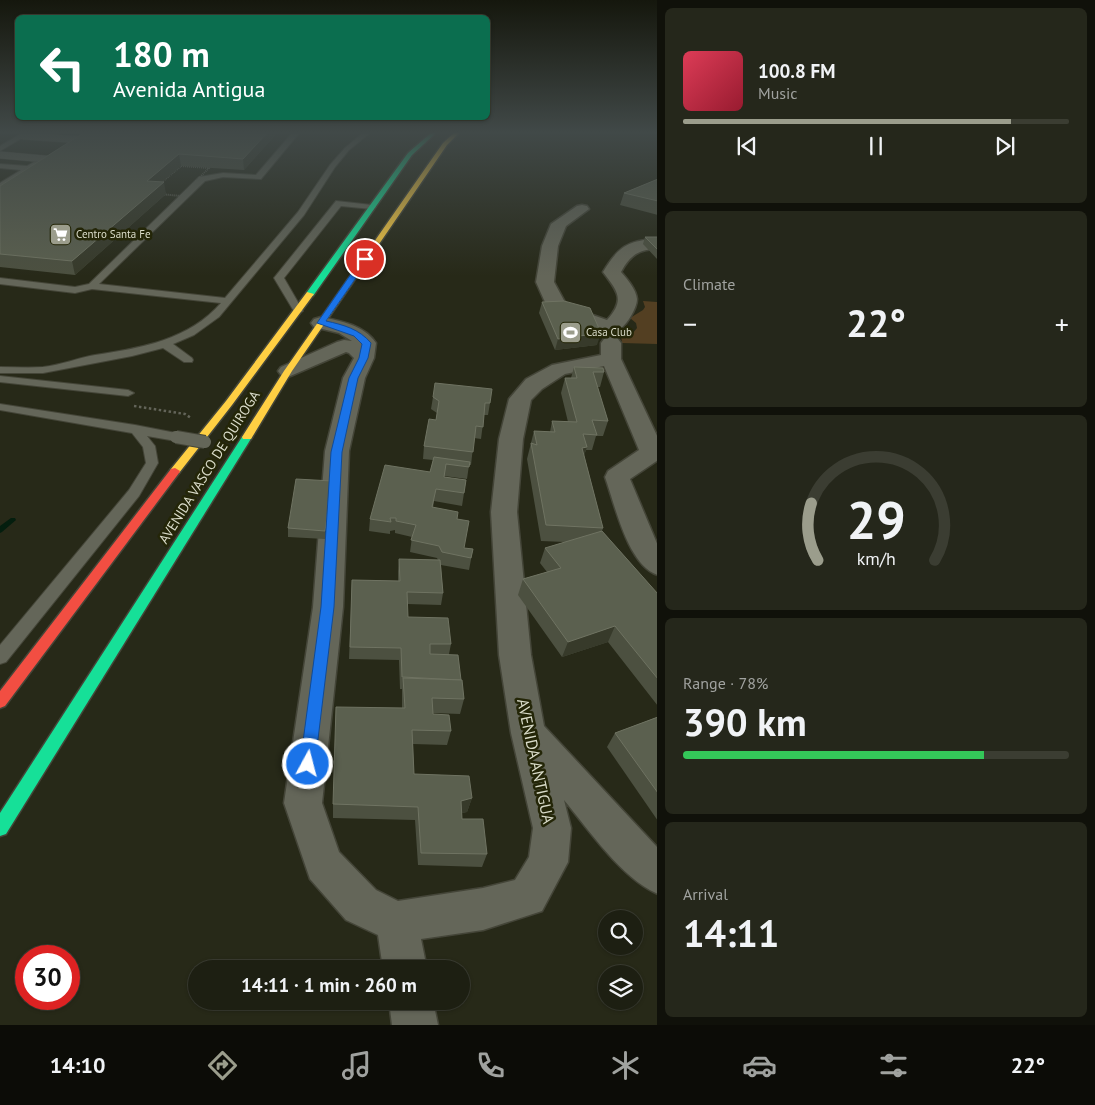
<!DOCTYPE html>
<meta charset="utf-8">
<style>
:root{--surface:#1d1f12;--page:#25271b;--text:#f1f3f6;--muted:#a0a29f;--line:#3b3d32;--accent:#9b9d8c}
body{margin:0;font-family:"PT Sans",sans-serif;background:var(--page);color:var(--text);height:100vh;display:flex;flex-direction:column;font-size:19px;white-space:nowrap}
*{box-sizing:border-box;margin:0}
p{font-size:16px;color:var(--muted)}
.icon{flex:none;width:28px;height:28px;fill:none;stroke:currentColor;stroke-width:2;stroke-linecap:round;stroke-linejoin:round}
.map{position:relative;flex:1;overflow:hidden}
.sheet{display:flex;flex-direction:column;gap:8px;padding:8px;background:#10110a;width:438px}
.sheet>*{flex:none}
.top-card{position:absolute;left:15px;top:15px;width:475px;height:105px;border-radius:8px;box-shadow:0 1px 4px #0004,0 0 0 1px var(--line);background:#0b6e4f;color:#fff;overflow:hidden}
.controls{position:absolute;left:598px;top:910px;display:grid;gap:10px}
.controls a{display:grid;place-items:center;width:45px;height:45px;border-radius:50%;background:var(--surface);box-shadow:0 1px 4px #0004,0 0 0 1px var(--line);font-size:25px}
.speed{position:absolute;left:15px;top:945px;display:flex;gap:10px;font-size:25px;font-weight:700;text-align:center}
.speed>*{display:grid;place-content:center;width:65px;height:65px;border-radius:50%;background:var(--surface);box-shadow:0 1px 4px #0004,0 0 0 1px var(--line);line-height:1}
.speed .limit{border:8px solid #d22;background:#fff;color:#111}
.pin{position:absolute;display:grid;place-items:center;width:42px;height:42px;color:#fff;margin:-21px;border:2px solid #fff;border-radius:50%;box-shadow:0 1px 5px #0007}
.me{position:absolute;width:55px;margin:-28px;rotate:7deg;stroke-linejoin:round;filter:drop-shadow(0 0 4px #0008)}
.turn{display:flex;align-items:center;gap:18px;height:105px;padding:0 15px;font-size:22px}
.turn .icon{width:65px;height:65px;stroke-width:2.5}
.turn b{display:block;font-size:35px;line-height:42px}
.big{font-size:38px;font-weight:700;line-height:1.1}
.sheet .card{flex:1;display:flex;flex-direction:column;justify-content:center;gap:8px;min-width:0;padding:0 18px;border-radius:8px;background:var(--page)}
.sheet .dial{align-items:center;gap:0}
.dial svg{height:130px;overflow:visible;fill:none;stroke:var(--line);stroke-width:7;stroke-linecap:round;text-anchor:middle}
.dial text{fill:var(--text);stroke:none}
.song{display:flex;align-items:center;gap:15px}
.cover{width:60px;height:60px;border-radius:8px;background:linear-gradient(135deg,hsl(350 70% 55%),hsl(350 70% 35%))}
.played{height:5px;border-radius:2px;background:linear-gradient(90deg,var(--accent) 85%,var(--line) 85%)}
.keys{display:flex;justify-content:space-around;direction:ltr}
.heat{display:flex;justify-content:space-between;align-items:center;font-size:28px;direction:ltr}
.charge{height:8px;border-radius:4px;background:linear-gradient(90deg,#34c759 78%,var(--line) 0)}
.trip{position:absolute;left:188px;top:960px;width:282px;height:50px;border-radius:25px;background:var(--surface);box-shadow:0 1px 4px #0004,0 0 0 1px var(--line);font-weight:700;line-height:50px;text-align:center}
.tabs{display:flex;height:80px;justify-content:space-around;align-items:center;background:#0c0c07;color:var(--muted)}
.tabs .icon{width:35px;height:35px}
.tabs .selected{color:var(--accent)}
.tabs b{font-size:22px;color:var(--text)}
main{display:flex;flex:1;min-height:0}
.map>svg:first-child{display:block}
.green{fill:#533f22}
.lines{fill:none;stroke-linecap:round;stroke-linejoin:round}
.stream{fill:#041e0e;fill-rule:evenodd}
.lane-casing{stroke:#444538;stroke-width:2}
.street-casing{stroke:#444538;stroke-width:3}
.fast-casing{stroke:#444538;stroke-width:3}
.slow-casing{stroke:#444538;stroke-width:3}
.jam-casing{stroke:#444538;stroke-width:3}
.path-far1{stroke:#636459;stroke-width:2;stroke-dasharray:1 1;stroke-linecap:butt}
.path{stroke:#636459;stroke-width:2.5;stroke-dasharray:2.5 2.5;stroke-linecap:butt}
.lane{fill:#646659;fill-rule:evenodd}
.street{fill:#646659;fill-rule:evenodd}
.fast{fill:#16e098;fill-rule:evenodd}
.slow{fill:#ffcf43;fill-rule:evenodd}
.jam{fill:#f24e42;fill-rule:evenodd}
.lane-bridge-far1-casing{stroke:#444538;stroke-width:8;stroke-linecap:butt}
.lane-bridge-casing{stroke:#444538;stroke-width:14;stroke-linecap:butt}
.lane-bridge-far1{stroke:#646659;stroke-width:7}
.lane-bridge{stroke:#646659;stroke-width:12}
.wall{fill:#4c5040}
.shaded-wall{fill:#373a2a}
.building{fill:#5b604f;stroke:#6f7362}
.route{fill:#1a73e8;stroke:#114b97}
.labels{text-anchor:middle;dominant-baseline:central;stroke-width:5;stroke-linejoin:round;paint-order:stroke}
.far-poi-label{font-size:11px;fill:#dadcca;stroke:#242608;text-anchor:start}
.street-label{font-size:14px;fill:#dadcca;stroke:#242608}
.near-street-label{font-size:16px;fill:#dadcca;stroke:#242608}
</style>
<main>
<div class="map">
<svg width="658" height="1025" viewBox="0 0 658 1025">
<rect width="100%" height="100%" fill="#272918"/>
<polygon class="green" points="643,301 657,302 657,344 622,343 621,335 633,333 637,328 636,323 630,318 643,310 645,307"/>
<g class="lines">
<polygon class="stream" points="11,518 15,518 16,520 2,532 0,533 0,526"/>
<defs>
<g id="lane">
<polygon points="24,132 32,132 0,151 0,146"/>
<path d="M 293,132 L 300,132 L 261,179 L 223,177 L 205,181 L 99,284 L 225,298 L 298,212 L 330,165 L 345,148 L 364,132 L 371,132 L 349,150 L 335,167 L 304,215 L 219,317 L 194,335 L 173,344 L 192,358 L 193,360 L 192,362 L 184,362 L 163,348 L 132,356 L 43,373 L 0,373 L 0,367 C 14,367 29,368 43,367 C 61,365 78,358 95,355 C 141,348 189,340 221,303 L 92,289 L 75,293 L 0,284 L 0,278 L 75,287 L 89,284 L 199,177 L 223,173 L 256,175 Z"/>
<polygon points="43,157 45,158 45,160 0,188 0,183 21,170 0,168 0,164 27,166"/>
<polygon points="336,201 372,205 376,207 372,209 341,206 284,278 303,311 298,314 295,313 274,278"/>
<polygon points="0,376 128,390 134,393 128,396 0,382"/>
<polygon points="0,404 135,425 176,433 182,437 176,441 147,436 155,446 158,463 139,496 6,662 0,664 0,645 129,490 146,463 143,447 132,433 0,410"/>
</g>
<g id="street">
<path d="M 582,205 L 587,206 L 589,209 L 566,226 L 558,246 L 554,282 L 567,306 L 607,320 C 626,299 617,291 603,272 C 618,247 628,240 658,239 L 658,249 C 639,249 630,255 621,272 C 627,279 636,289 637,299 C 637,309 625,328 616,332 C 612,333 608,332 604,331 L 553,314 L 544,300 L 536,282 L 542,246 L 551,224 L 577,206 Z"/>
<path d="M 321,317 C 341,321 364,325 376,343 L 374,358 L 365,378 L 349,451 L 343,607 L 322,803 L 339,852 L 376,890 L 398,901 L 483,888 L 515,880 L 529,857 L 533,828 L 511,733 L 499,655 L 491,512 L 499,439 L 509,399 L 526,379 L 552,365 L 601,355 L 601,343 L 604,339 L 611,337 L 618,339 L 621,343 L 621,359 L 658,438 L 658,460 L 630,479 L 658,546 L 658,575 C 628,566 615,505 605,477 L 608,471 L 639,450 L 604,366 L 565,374 L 542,389 L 531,400 L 523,439 L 517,512 L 531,655 L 544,726 L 658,848 L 658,894 C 622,879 589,830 564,800 L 571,828 L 568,862 L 542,911 L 483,930 L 421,939 L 427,969 L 383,969 L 378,935 L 346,920 L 310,879 L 284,803 L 313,607 L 325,451 L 343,378 L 354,358 L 349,353 L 346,352 L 288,377 L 281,375 L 278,371 L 281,367 L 337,342 L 344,340 L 352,341 L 339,333 L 314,327 L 311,323 L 314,319 Z"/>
<polygon points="389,1001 433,1001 438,1025 392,1025"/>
</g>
<g id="fast">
<polygon points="432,132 437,132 412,155 313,296 307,296 307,292 408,153"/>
<polygon points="247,434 252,437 6,834 0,836 0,813 242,437"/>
</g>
<g id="slow">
<polygon points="455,132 460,132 447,145 292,371 251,439 243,439 242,437 284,371 443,143"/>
<polygon points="307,292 314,294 232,405 179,473 171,473 170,471 171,469 226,401"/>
</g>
<polygon id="jam" points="175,468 180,471 179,473 5,706 0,708 0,691 171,469"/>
</defs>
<use href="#lane" class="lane-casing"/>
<use href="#street" class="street-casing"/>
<use href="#fast" class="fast-casing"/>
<use href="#slow" class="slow-casing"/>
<use href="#jam" class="jam-casing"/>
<polygon class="path-far1" points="181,166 209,168 181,196 149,193"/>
<polyline class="path" points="134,406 185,414 191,418"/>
<use href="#lane" class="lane"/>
<use href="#street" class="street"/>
<use href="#fast" class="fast"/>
<use href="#slow" class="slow"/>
<use href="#jam" class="jam"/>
<defs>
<g id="lane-bridge-far1">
<polyline points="23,136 85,140"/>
<polyline points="0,155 56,160"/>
</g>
<polyline id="lane-bridge" points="176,437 205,442"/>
</defs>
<use href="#lane-bridge-far1" class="lane-bridge-far1-casing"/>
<use href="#lane-bridge" class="lane-bridge-casing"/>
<use href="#lane-bridge-far1" class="lane-bridge-far1"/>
<use href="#lane-bridge" class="lane-bridge"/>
</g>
<g class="wall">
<polygon points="85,132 278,132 244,170 181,166 162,182 166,194 75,275 0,267 0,186"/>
<polygon points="658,179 658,215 620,205 624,193"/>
<polygon points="645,237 658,237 658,260 643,244"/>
<polygon points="542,302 597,345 555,350 539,313"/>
<polygon points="574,367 604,372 600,387 597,387 608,421 603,436 596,436 592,450 586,450 584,455 603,528 602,531 658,594 658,706 608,642 562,657 518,595 523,579 547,572 540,563 545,548 565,542 541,541 527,459 534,431 550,432 552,421 568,422 561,393 565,378 571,378"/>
<polygon points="433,397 490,403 488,415 484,415 481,439 474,438 471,465 469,465 467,479 444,476 444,477 466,480 462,506 434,501 433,508 457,519 464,548 473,549 469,570 441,565 443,593 441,605 407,604 408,617 451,644 449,654 461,680 464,699 460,714 433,713 433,714 451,731 447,745 413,744 414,774 472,798 467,812 462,813 462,819 487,854 482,867 418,865 415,820 333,818 333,804 402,708 402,689 400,689 399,660 349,659 352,580 398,581 398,571 399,559 438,560 437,558 410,552 412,537 395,533 395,530 390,531 390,534 369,531 370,519 430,472 433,460 423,459 424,446 436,420 437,413 431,409"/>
<polygon points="332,481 332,490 325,539 288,537 288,528"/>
<polygon points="658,717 658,821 607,747 615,733"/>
</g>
<g class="shaded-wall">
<polygon points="268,132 278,132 244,170 243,159"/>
<polygon points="179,154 181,166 149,193 147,181"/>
<polygon points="164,182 166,194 75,275 72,261"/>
<polygon points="601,333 597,345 555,350 558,339"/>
<polygon points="587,447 582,462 582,448"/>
<polygon points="332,481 332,490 325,539 325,531"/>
<polygon points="615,626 608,642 562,657 568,642"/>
<polygon points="472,798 467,812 457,814 461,801"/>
</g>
<g class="building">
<polygon points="85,132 268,132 243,159 179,154 147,181 164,182 72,261 0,254 0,186"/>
<polygon points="658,179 658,201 624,193"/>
<polygon points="645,237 658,237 658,250"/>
<polygon points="564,301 590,308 601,333 558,339 542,302"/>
<polygon points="574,367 603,368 604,372 593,372 608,421 592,420 597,435 583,434 587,447 582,448 603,528 546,525 531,443 537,445 534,431 555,432 552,421 577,422 565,378 577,378"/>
<polygon points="435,383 492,389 490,403 485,403 483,427 476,426 473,452 424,446 429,419 436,420 439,401 433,397"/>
<polygon points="434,457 470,462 469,467 446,464 444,477 466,480 464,493 436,489 432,507 458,512 457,519 469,521 464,548 473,549 471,558 442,552 439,546 411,540 416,525 396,521 396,518 390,518 391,522 370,519 385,465 430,472"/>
<polygon points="296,479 332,481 325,531 288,528"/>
<polygon points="602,531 658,594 658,679 615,626 568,642 523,579 561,568 545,548"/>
<polygon points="399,559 440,560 443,593 407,592 408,617 448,618 451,644 430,644 430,654 458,655 461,680 402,677 401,648 350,647 352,580 400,581"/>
<polygon points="403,678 462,680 464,699 432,698 433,714 449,715 451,731 412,730 414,774 469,776 472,798 461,801 462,819 483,819 487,854 421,853 418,807 333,804 336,707 405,708"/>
<polygon points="658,717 658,793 615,733"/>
</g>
<linearGradient id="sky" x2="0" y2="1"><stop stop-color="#15170d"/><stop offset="0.48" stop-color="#414948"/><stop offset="1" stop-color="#414948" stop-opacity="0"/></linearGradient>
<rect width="658" height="276" fill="url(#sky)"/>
<path class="route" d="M 362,258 L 369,259 L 326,321 C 344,325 359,329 371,343 L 368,358 L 358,378 L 342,452 L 334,607 L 315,764 L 313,769 L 308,771 L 302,769 L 300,764 L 321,607 L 331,452 L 349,378 L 359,358 L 362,344 L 354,336 L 317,323 Z"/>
<defs>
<symbol id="supermarket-square" viewBox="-11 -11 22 22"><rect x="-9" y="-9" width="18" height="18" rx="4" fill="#9b9d8c" stroke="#242608"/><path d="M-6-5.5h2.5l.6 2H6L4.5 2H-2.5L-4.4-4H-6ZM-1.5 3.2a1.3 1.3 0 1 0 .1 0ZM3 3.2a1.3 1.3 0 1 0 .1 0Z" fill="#fff"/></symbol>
<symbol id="stadium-square" viewBox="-11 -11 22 22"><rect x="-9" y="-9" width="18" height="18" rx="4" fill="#9b9d8c" stroke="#242608"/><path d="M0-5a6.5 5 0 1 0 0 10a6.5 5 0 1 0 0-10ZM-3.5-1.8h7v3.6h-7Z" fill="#fff"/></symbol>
</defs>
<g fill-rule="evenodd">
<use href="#supermarket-square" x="48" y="222" width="25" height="25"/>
<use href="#stadium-square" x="558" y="320" width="25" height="25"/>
</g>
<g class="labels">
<g class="far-poi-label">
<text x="76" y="234">Centro Santa Fe</text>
<text x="586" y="332">Casa Club</text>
</g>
<g class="street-label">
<text transform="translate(209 467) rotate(-58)">AVENIDA VASCO DE QUIROGA</text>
</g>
<g class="near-street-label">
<text transform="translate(536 761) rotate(78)">AVENIDA ANTIGUA</text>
</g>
</g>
</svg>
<div class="controls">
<a><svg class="icon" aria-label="search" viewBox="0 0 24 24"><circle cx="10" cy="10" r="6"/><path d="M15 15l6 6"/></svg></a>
<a><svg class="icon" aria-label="layers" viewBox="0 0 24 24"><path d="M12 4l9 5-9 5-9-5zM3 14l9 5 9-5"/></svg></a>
</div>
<div class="speed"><div class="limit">30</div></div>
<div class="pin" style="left:365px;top:259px;background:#d93025"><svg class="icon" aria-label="arrive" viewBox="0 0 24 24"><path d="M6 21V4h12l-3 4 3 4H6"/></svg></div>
<svg class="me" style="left:308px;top:764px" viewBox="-20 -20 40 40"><circle r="17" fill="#1a73e8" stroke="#fff" stroke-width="3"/><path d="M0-11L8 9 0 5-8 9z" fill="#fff"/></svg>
<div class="trip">14:11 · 1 min · 260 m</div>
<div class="top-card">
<div class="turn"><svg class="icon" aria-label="left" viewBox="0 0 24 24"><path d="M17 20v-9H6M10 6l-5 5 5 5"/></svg><div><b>180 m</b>Avenida Antigua</div></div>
</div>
</div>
<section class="sheet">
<div class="card">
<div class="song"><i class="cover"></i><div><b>100.8 FM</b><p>Music</p></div></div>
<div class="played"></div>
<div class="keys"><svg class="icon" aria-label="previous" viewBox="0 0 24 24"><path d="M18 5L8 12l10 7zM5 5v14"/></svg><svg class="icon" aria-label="pause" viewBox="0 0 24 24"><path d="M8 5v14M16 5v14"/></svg><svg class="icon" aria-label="next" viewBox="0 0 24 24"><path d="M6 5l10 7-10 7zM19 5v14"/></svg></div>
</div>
<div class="card"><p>Climate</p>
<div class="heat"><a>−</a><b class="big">22°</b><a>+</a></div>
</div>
<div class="card dial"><svg viewBox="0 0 100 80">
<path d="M14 69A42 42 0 1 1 86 69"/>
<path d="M14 69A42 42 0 0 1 10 34" stroke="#9b9d8c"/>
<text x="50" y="56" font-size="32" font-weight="700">29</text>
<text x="50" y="72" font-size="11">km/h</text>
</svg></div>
<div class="card"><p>Range · 78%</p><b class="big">390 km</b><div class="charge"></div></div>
<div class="card"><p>Arrival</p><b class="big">14:11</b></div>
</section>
</main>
<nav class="tabs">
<b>14:10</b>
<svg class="icon selected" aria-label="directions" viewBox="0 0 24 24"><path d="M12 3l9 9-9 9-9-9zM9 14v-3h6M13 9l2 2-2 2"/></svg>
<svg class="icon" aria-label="music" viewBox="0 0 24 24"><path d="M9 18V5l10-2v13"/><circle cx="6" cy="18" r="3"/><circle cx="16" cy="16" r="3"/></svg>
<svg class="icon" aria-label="phone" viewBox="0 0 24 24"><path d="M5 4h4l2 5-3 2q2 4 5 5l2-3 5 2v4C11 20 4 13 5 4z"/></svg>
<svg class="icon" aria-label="climate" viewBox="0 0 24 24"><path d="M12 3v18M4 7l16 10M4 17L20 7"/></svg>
<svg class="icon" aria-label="car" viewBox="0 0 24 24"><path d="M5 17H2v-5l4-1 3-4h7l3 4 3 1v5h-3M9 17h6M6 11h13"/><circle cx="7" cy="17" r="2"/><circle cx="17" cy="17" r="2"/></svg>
<svg class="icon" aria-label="filters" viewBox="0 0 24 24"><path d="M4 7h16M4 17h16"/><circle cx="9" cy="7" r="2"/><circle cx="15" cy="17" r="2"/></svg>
<b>22°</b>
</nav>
